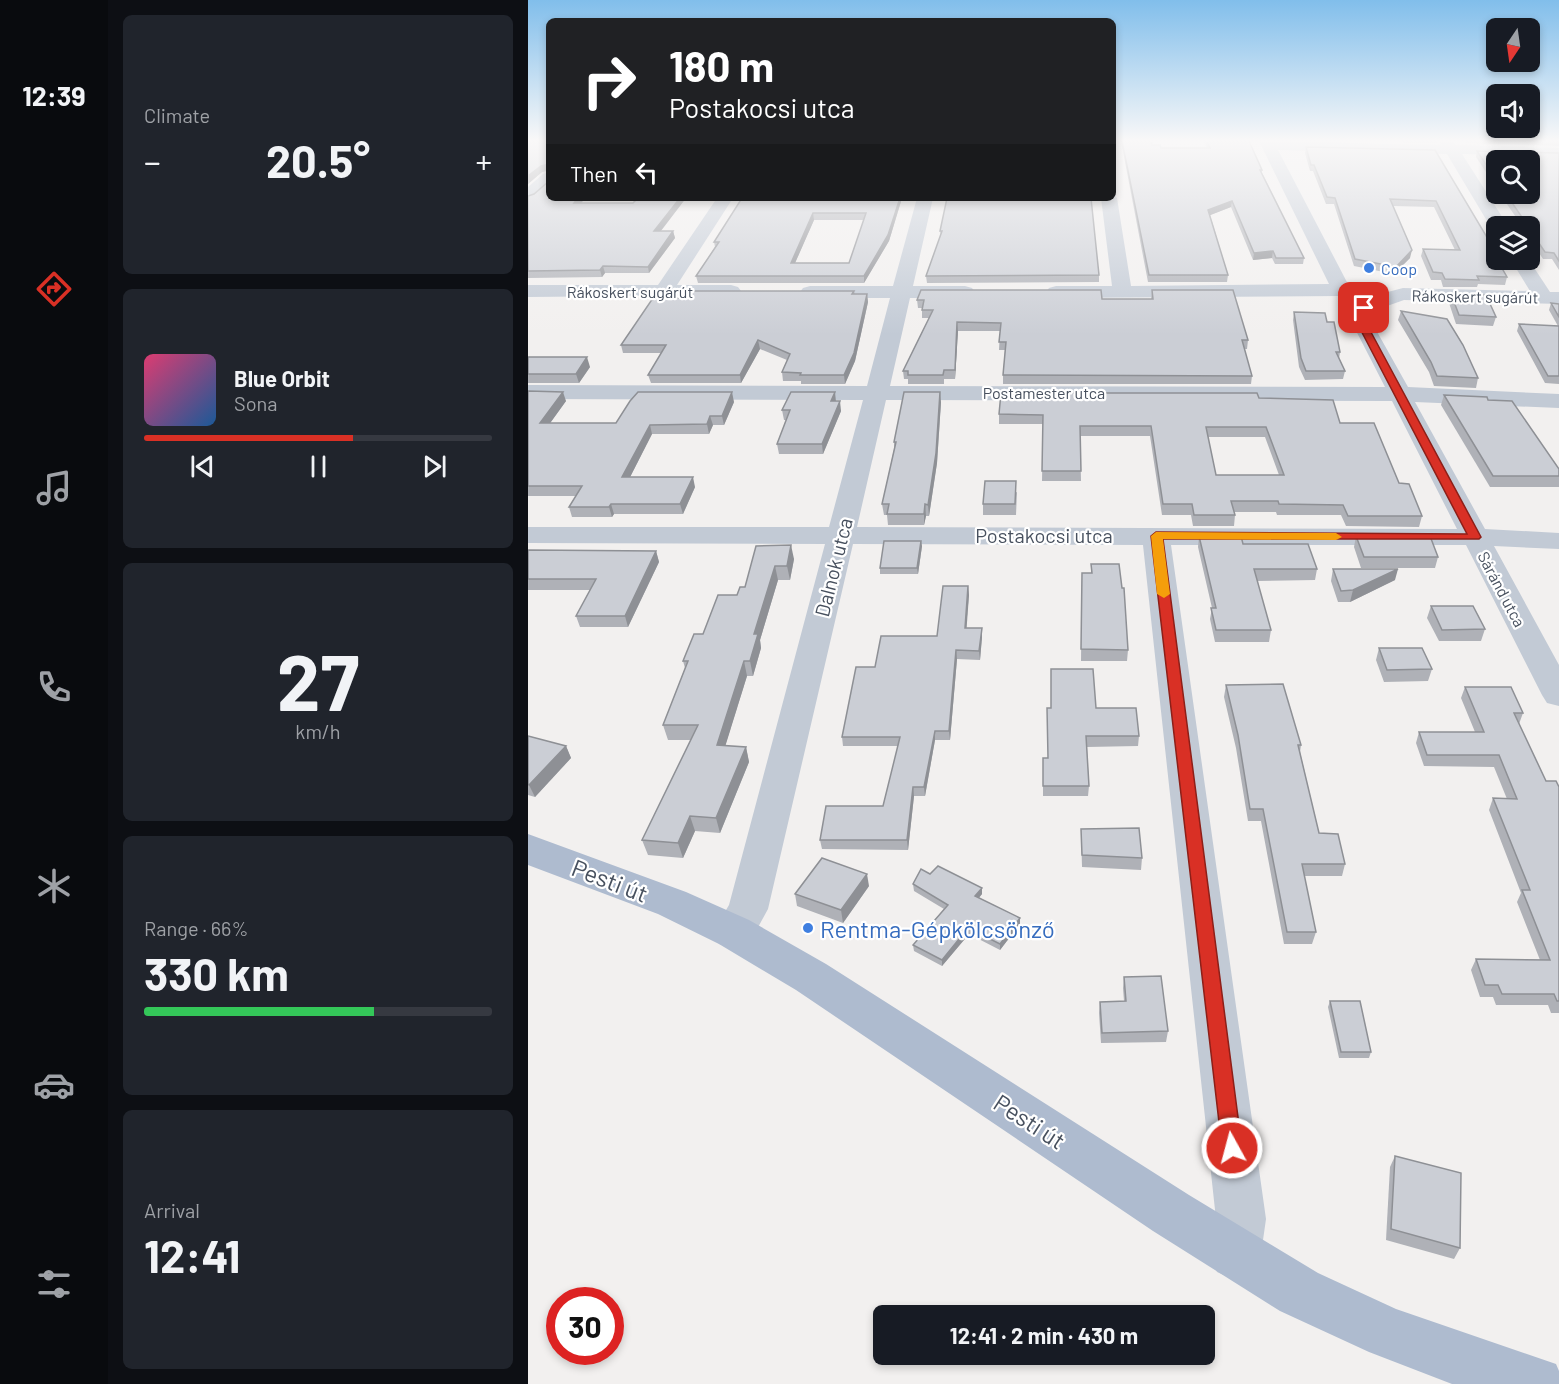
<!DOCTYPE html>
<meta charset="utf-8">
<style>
:root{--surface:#171b24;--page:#20242c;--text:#f1f3f6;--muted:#9ea1a6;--line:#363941;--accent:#d93025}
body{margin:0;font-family:Barlow,sans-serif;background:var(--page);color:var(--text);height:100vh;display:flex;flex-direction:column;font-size:22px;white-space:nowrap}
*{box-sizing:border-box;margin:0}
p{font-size:20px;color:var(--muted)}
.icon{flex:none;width:33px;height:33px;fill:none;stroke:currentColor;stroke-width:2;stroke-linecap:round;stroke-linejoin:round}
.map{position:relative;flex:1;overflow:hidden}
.details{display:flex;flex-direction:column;gap:15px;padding:15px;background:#0d0f14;width:420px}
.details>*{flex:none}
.guide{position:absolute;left:18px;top:18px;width:570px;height:183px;border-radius:9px;box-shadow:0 3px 9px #0003;background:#202124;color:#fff;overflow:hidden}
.needle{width:39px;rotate:193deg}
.buttons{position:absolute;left:958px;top:18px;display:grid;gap:12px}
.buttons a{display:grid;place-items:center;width:54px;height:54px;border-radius:9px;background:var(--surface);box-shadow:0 3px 9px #0003;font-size:30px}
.speed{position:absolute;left:18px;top:1287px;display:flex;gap:12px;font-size:30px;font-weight:700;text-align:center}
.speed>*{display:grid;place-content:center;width:78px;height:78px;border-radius:50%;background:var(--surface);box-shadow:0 3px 9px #0003;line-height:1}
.speed .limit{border:9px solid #d22;background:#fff;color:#111}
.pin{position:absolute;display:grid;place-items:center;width:51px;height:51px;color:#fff;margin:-26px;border-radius:12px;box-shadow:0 3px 9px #0006}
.me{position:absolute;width:66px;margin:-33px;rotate:353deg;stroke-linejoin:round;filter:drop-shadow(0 0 4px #0008)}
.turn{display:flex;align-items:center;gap:21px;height:126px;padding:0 24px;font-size:27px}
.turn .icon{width:78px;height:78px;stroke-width:2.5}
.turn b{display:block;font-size:42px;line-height:51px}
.then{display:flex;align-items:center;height:57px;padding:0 24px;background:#0003;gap:12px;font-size:22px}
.big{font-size:45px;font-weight:700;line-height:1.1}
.details .tile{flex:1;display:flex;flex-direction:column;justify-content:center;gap:9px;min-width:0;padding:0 21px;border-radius:9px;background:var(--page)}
.details .dial{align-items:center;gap:0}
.dial b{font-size:78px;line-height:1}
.song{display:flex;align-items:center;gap:18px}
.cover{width:72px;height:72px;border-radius:9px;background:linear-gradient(135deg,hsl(340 70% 55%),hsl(210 70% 35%))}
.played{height:6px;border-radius:3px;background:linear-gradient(90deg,var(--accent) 60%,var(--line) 60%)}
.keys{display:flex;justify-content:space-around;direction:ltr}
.heat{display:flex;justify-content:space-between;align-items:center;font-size:33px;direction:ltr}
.charge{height:9px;border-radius:4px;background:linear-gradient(90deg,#34c759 66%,var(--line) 0)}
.trip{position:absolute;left:345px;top:1305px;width:342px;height:60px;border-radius:9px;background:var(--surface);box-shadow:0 3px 9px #0003;font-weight:700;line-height:60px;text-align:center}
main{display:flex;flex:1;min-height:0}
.menu{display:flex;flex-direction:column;width:108px;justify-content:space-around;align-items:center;background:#090b0e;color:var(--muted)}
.menu .icon{width:42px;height:42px}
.menu .current{color:var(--accent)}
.menu b{font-size:27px;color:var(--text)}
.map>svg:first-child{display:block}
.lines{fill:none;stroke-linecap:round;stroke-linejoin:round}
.minor{fill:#c2cad5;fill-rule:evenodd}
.major{fill:#aebbcf;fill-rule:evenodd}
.wall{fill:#afb1b7;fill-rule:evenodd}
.shaded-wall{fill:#8e9095}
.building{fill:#cbced5;stroke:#8e9095;stroke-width:1.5;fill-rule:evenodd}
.route{fill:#d93025;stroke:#8d1f18;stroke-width:1.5}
.slow{fill:#f59e0b}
.shop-dot{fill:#3f7fe0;stroke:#fff;stroke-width:2}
.labels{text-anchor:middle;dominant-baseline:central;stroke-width:4.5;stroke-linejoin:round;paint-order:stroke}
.far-shop-label{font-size:16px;fill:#366cbe;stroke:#fff;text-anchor:start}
.far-street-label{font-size:16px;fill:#47505e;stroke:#fff}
.street-label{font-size:20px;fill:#47505e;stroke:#fff}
.near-street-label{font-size:24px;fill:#47505e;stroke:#fff}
.near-shop-label{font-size:24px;fill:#366cbe;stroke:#fff;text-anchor:start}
</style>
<main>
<nav class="menu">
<b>12:39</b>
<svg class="icon current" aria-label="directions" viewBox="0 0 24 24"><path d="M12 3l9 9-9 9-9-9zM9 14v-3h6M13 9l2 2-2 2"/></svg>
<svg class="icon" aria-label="music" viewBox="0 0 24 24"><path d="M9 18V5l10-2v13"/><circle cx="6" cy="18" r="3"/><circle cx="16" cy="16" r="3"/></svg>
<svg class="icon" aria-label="phone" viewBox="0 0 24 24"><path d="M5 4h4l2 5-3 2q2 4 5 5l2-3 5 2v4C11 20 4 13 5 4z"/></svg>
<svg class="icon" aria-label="climate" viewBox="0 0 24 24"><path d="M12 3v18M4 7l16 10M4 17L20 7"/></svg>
<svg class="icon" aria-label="car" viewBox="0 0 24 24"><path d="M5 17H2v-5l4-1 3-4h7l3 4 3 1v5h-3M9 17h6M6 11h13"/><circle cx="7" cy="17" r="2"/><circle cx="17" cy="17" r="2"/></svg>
<svg class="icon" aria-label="filters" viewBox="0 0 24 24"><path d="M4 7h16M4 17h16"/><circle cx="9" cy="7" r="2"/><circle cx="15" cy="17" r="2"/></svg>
</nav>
<section class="details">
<div class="tile"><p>Climate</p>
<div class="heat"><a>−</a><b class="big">20.5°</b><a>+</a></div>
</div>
<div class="tile">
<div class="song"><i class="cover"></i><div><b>Blue Orbit</b><p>Sona</p></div></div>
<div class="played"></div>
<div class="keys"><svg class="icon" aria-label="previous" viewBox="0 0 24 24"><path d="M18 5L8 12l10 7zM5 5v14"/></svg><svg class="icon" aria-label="pause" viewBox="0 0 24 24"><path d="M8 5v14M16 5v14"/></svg><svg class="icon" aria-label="next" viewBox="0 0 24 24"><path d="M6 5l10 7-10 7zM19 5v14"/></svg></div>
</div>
<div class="tile dial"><b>27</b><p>km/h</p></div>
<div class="tile"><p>Range · 66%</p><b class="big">330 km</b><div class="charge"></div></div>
<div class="tile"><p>Arrival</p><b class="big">12:41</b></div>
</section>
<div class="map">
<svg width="1031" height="1384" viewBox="0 0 1031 1384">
<rect width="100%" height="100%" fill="#f2f0ef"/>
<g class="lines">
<g class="minor">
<path d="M 731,141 L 913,145 L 911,141 L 925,141 L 928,145 L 1031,148 L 1031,156 L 934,154 L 980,226 L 969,226 L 969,231 L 962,226 L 919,154 L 750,150 L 821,286 L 856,293 L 875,288 L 1002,291 L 983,260 L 1001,260 L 1022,292 L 1031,292 L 1031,304 L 876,300 L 845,311 L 843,321 L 880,387 L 1031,394 L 1031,408 L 887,402 L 957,529 L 1031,533 L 1031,549 L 966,546 L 1031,665 L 1031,706 L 1019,703 L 1014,695 L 938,545 L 643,545 L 738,1219 L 733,1254 L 725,1272 L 707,1280 L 689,1272 L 681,1254 L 688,1219 L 615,545 L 325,544 L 240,909 L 221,944 L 206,949 L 191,944 L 185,932 L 201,905 L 297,544 L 0,543 L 0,527 L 301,527 L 335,400 L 0,399 L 0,385 L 339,386 L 362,298 L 282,298 L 275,296 L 272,292 L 275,288 L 282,286 L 365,286 L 389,198 L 405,198 L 385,286 L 437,286 L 444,288 L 447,292 L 444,296 L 437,298 L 382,298 L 362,386 L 857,387 L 823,321 L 826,308 L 834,300 L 814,296 L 528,298 L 521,296 L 518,292 L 521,288 L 528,286 L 584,286 L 573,198 L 585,198 L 585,194 L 589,198 L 603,286 L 801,284 ZM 358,400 L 864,401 L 929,529 L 329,527 Z"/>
<polygon points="21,172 21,185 6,199 0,201 0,187 15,174"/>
<polygon points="189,198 205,198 149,285 203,285 210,287 213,291 210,295 0,297 0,285 130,285"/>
</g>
<polygon class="major" points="0,834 158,892 221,920 298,964 661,1195 790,1273 868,1309 1028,1364 1031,1371 1031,1384 924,1384 841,1352 752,1311 625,1231 268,990 191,944 130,914 0,865"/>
</g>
<g class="wall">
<polygon points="0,141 53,203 105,203 110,198 158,198 133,231 145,231 147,238 121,273 77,273 74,277 0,278 0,196 6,194 21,181 21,171 14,172 0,184"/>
<polygon points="593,141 623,141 624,145 633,148 679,148 676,141 721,141 734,170 734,173 776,258 775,264 747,264 744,258 725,260 703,207 682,215 700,275 699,282 620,282"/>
<polygon points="836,141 910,141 909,143"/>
<polygon points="938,141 1031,141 1031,146 939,143"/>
<polygon points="778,147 907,150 963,244 962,248 979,277 977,285 950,284 949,287 915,287 913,280 903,280 893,256 895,249 927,250 906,207 865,206 882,258 866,274 826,266 806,204 798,204 785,171 782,171 777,153"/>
<polygon points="949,151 1031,153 1031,270 1024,259 1015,259 1002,239 1002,226 994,226 972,194 1002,194 969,160 969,189 948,157"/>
<path d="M 214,198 L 374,198 L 361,241 L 336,283 L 170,283 L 168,276 L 187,247 L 186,242 ZM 286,220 L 336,220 L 321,263 L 267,263 Z"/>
<polygon points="412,231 571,275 571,282 399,283 398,276 413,235"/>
<polygon points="624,290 720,340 719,349 716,349 724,376 723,384 475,384 475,375 477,350 471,350 472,331 430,331 427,379 416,379 416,384 380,384 380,379 376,379 375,371 401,318 394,318 394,308 390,308 389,300 623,299"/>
<polygon points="326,291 327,294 339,294 340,302 327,361 317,384 273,384 273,381 255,381 254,372 259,360 232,349 213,383 123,383 120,375 133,353 95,353 93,345 153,298"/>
<polygon points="923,294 968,317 965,326 928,324 921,303"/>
<polygon points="1023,303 1031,304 1031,384 1017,383 989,331 991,324 1030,326 1021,310"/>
<polygon points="873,311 950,378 948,388 906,386 901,372 870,320"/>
<polygon points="766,312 799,322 812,352 811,359 817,371 815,379 777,380 771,367 765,320"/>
<polygon points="0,357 62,367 51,383 0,383"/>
<polygon points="0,391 38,401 22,423 88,423 206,402 196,425 185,425 181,434 124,434 102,477 167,487 155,514 86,514 84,517 44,517 41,507 48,496 0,496"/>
<polygon points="916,395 960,400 1031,469 1031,487 962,487 913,405"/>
<path d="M 731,398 L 812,423 L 871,483 L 894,516 L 891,527 L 818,526 L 813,515 L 749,515 L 748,512 L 706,512 L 707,515 L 706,526 L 665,526 L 663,515 L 634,515 L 622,436 L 552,436 L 553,481 L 514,481 L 515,424 L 471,424 L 471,414 ZM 680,437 L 737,437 L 751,475 L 688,475 Z"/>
<polygon points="308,401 313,411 295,454 251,454 249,444 258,420 256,420 254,410"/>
<polygon points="413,402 409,463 401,516 398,516 396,525 360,525 359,515 356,515 354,504 366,449 366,442"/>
<polygon points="489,492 488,515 455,515 455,504"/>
<polygon points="671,536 715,544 789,569 787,580 729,581 743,630 741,642 687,642 682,619 684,608 670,547"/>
<polygon points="828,536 910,557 907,568 833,568 826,547"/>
<polygon points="228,546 266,559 262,580 250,580 232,640 233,648 225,676 219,676 197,746 218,747 221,762 192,833 167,831 155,858 120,855 114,840 163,740 140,740 135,725 157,668 155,661 175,634 209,595 217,587"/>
<polygon points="394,546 390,574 352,574 352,568"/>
<polygon points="0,550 128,551 131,562 100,627 52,627 48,616 62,590 0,590"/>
<polygon points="563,564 600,650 599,661 553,661 554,573 563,573"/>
<polygon points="805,569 867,580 822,602 810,602 803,581"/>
<polygon points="440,586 441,595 438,628 454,637 452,660 429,659 422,740 407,740 397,796 386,796 380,850 294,849 292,840 355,806 370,746 315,746 314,737 347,667 409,636"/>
<polygon points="903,606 957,629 953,641 911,641 899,618"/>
<polygon points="851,648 904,669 900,681 856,682 848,660"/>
<polygon points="698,685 773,745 772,752 791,833 817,864 814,876 776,876 788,932 784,944 756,944 733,821 720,821 708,748 696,697"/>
<polygon points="937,687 995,713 991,724 1018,781 1031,787 1031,1013 1023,1013 1020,1005 968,1005 965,997 952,997 943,970 948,959 1012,960 989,902 993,893 961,810 965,798 979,799 966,767 896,766 888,743 891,732 947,732 933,698"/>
<polygon points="568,708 611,736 610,746 559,747 561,786 560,796 515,796 515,758 519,758"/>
<polygon points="0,736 38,746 43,758 7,797 0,795"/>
<polygon points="553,829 614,858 613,870 554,867"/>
<polygon points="402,874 454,888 454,894 451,898 492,918 492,924 472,950 441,934 414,966 386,951 385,945 416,909 386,891 385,884"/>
<polygon points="341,886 315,923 269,906 267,894"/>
<polygon points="596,977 640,1031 638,1042 573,1043 571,1013 572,1002 596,1001 595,988"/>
<polygon points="802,1001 843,1052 841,1058 811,1058 800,1007"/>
<polygon points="867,1156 932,1248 926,1259 858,1240 862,1167"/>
</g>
<g class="shaded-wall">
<polygon points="21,164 21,170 14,172 0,184 0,176 13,166"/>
<polygon points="50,198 58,198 47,209 46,203"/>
<polygon points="152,198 158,198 128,237 126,231"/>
<polygon points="372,198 374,198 361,241 336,283 336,276"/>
<polygon points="704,201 703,207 680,216 680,210"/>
<polygon points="285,213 286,220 264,270 263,263"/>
<polygon points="145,231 147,238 121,273 120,267"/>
<polygon points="884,250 882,258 866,274 868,267"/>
<polygon points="745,251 744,258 725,260 726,253"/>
<polygon points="75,266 77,273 74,277 72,270"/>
<polygon points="339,294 340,302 327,361 317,384 316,375"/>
<polygon points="429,322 430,331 427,379 427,370"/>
<polygon points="230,340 232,349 213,383 212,375"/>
<polygon points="59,357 62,367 51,383 48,374"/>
<polygon points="35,392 38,401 15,433 12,423"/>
<polygon points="204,392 206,402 196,425 194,416"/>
<polygon points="307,392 308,402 303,401"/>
<polygon points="412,392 413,402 409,463 401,516 400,505"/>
<polygon points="312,401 313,411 295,454 294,444"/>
<polygon points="182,416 185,425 181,434 179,424"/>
<polygon points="122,425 124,434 97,487 94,477"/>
<polygon points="165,477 167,487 155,514 152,504"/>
<polygon points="83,504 86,514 84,517 81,507"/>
<polygon points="397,504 398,516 396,525 396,514"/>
<polygon points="393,541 394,546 390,574 389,568"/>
<polygon points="263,545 266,559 262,580 259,566"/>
<polygon points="128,551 131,562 100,627 97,616"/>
<polygon points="247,566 250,580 232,640 233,648 225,676 222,661 226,634"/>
<polygon points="870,569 867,580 822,602 825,590"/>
<polygon points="440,586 441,595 438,636 437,628"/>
<polygon points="454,628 454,637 452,660 451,651"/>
<polygon points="428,650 429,659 422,740 421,731"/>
<polygon points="216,661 219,676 193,760 189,745"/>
<polygon points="407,731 407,740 397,796 396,787"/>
<polygon points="38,746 43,758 7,797 1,785"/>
<polygon points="218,747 221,762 192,833 188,818"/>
<polygon points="385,787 386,796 380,850 379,840"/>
<polygon points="162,816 167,831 155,858 150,843"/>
<polygon points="339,874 341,886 315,923 313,910"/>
<polygon points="454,888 454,894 447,902 447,896"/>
<polygon points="492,918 492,924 472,950 472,944"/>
<polygon points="440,928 441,934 414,966 414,960"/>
</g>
<g class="building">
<polygon points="0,141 21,141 21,198 50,198 46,203 105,203 110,198 152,198 126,231 145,231 120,267 75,266 72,270 0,271 0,196 6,194 21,181 21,164 13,166 0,176"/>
<polygon points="594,141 623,141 624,145 632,145 633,148 682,148 679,141 721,141 734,170 732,170 776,258 748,258 745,251 726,253 704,201 680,210 700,275 621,275"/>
<polygon points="778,147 907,150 963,244 960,244 979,277 949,276 951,280 917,279 914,273 905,272 895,249 932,250 908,201 862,199 884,250 868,267 827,259 807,198 799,197 786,165 783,165"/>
<polygon points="949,151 1031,153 1031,261 1026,253 1017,252 1002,230 1002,226 1000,226 978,194 1002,194 1002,160 969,160 969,181"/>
<path d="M 214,198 L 372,198 L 360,235 L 336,276 L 168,276 L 191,242 L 186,242 ZM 285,213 L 338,213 L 321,263 L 263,263 Z"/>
<polygon points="419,198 563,198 571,275 398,276 414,231 412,231"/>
<polygon points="393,290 573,290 574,299 625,299 624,290 705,290 720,340 714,340 724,376 475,375 478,342 471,342 473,323 429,322 427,370 416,370 415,375 380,375 380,371 375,371 405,310 394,310 396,300 389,300"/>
<polygon points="158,291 326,291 324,294 339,294 326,353 316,375 272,375 273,373 254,372 262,354 230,340 212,375 120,375 138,345 93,345 125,298 153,298"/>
<polygon points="923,294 958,295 968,317 931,315"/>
<polygon points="1023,303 1031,304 1031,317"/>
<polygon points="873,311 919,319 935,345 950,378 909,376 903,362"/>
<polygon points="766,312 797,313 799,322 806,322 812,352 808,352 817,371 778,371 773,358"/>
<polygon points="991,324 1031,326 1031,376 1020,376"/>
<polygon points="0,357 59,357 48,374 0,374"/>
<polygon points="0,391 35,392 12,423 88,423 102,401 110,392 204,392 194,416 182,416 179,424 122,425 94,477 165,477 152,504 83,504 81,507 41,507 54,486 0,486"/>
<polygon points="263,392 307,392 303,401 312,401 294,444 249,444 262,410 254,410"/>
<polygon points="376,392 412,392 408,453 400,505 397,504 396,514 359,514 361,504 354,504 368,442 366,442"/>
<path d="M 473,393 L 729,393 L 731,398 L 805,400 L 812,423 L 846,423 L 871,483 L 881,484 L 894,516 L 820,516 L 815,505 L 751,504 L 750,501 L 703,501 L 707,515 L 666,515 L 664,504 L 635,504 L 623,426 L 552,426 L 553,471 L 514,471 L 515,415 L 471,414 ZM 678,427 L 738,427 L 756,475 L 688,475 Z"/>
<polygon points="916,395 959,397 960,400 984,401 1031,469 1031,476 965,476"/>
<polygon points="457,481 488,481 487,504 455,504"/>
<polygon points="671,536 713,536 715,544 780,544 789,569 726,569 743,630 688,630 683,608 688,608"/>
<polygon points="828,536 902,536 910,557 836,557"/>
<polygon points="356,541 393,541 389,568 352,568"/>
<polygon points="263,545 259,566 247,566 226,634 230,634 222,661 216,661 189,745 218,747 188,818 162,816 150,843 114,840 170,725 135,725 160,661 155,661 166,634 175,634 190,595 209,595 212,587 217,587 228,546"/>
<polygon points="0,550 128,551 97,616 48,616 68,579 0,579"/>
<polygon points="563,564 591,564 594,588 596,588 600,650 553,649 554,573 564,573"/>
<polygon points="805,569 870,569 825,590 813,591"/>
<polygon points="415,586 440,586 437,628 454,628 451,651 428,650 421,731 407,731 396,787 385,787 379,840 292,840 298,806 355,806 372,737 314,737 328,667 347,667 353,636 409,636"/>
<polygon points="903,606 945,606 957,629 914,630"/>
<polygon points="851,648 894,648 904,669 859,670"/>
<polygon points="523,669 565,669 568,708 608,708 611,736 558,736 561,786 515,786 515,758 520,758 519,708 523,708"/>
<polygon points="755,684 773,745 770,745 791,833 810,834 817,864 774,864 788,932 759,932 735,809 722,809 710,735 698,685"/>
<polygon points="937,687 983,687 995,713 986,713 1018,781 1028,781 1031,787 1031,1001 1029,1001 1026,994 974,994 970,985 957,985 948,959 1022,960 994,890 1002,890 965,798 989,799 971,755 899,755 891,732 956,732"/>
<polygon points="0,736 38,746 1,785 0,784"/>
<polygon points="611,828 614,858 554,855 553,829"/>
<polygon points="294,858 339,874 313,910 267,894"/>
<polygon points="410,866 454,888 447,896 492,918 472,944 440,928 414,960 385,945 420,905 385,884 393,869 402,874"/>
<polygon points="633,976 640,1031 574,1033 572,1002 598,1001 596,977"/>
<polygon points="802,1001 832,1001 843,1052 813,1052"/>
<polygon points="867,1156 933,1173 932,1248 863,1229"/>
</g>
<linearGradient id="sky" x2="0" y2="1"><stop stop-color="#81beeb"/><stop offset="0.42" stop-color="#f9f8f8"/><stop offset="1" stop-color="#f9f8f8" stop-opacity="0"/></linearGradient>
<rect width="1031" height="335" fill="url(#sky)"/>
<polygon class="route" points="836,306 840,308 837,321 953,537 951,539 635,539 714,1148 711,1155 704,1158 697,1155 694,1148 623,536 628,532 939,534 828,321 831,308"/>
<polygon class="slow" points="628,532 808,533 814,537 808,540 635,539 642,594 636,598 629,594 623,536"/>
<g class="shop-dot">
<circle cx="841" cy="268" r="6"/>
<circle cx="280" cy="928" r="6"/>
</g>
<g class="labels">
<g class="far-shop-label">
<text x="853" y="268">Coop</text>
</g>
<g class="far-street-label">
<text x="102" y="291">Rákoskert sugárút</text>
<text transform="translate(947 296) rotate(1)">Rákoskert sugárút</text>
<text x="516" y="392">Postamester utca</text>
<text transform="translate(974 589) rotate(62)">Sáránd utca</text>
</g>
<g class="street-label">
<text x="516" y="535">Postakocsi utca</text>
<text transform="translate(305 567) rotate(-76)">Dalnok utca</text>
</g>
<g class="near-street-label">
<text transform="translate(82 880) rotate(21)">Pesti út</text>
<text transform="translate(502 1121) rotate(33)">Pesti út</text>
</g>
<g class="near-shop-label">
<text x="292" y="928">Rentma-Gépkölcsönző</text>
</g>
</g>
</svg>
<div class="buttons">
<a><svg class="needle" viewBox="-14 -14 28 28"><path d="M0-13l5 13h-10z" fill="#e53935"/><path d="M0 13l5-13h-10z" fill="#9ea1a6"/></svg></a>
<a><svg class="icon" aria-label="sound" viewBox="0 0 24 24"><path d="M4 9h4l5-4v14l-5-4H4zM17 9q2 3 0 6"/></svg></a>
<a><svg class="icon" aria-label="search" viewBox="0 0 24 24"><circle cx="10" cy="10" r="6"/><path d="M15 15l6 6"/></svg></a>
<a><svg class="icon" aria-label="layers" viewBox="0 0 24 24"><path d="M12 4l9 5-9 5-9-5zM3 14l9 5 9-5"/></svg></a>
</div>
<div class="speed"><div class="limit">30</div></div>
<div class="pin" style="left:836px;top:308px;background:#d93025"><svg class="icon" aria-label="arrive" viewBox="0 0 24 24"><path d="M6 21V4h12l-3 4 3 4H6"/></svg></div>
<svg class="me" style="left:704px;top:1148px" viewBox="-20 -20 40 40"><circle r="17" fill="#d93025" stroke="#fff" stroke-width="3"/><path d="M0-11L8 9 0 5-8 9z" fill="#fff"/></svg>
<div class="trip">12:41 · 2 min · 430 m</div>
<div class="guide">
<div class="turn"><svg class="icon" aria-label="right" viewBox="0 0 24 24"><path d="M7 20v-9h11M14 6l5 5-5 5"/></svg><div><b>180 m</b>Postakocsi utca</div></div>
<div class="then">Then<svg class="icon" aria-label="left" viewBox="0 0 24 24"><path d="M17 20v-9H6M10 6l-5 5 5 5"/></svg></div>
</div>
</div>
</main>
